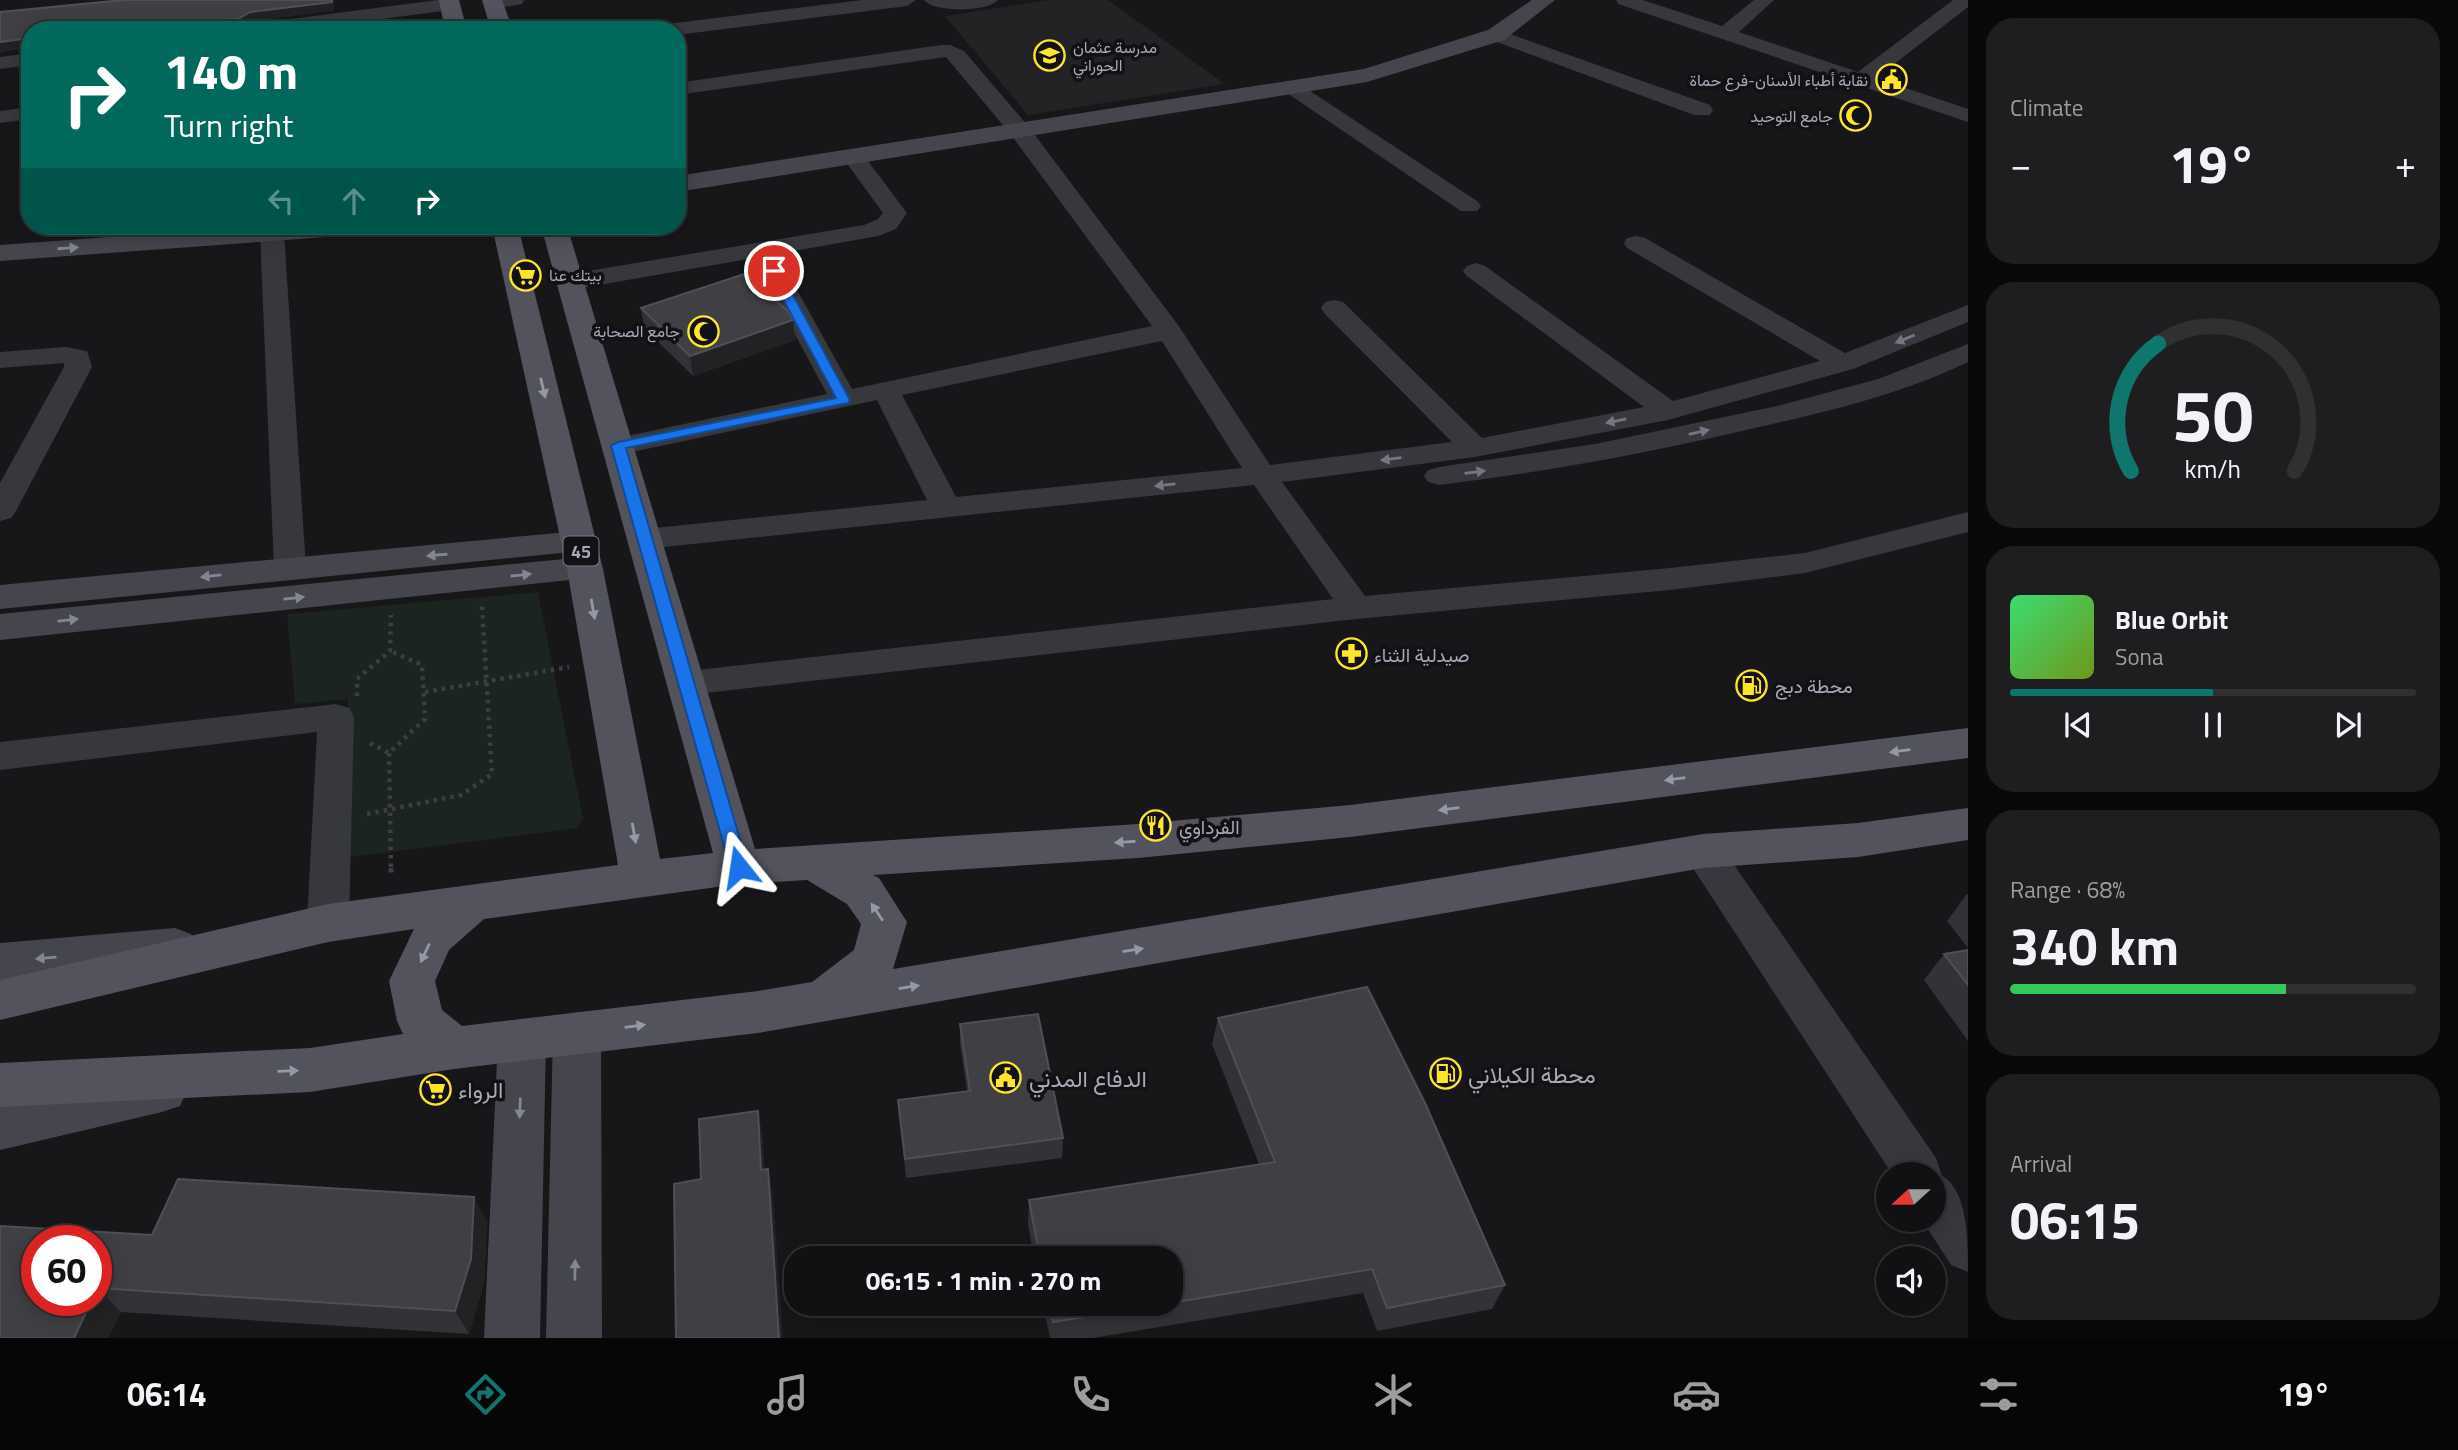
<!DOCTYPE html>
<meta charset="utf-8">
<style>
:root{--surface:#111012;--page:#1e1e20;--text:#f1f3f6;--muted:#9c9d9f;--line:#303032;--accent:#0f766e}
body{margin:0;font-family:"Titillium Web",Vazirmatn,sans-serif;background:var(--page);color:var(--text);height:100vh;display:flex;flex-direction:column;font-size:26px;white-space:nowrap}
*{box-sizing:border-box;margin:0}
p{font-size:23px;color:var(--muted)}
.icon{flex:none;width:38px;height:38px;fill:none;stroke:currentColor;stroke-width:2;stroke-linecap:round;stroke-linejoin:round}
.map{position:relative;flex:1;overflow:hidden}
.sheet{display:flex;flex-direction:column;gap:18px;padding:18px;background:#09090a;width:490px}
.sheet>*{flex:none}
.top-card{position:absolute;left:21px;top:21px;width:665px;height:214px;border-radius:28px;box-shadow:0 4px 18px #0003,0 0 0 2px var(--line);background:#00695c;color:#fff;overflow:hidden}
.needle{width:46px;rotate:249deg}
.tools{position:absolute;left:1876px;top:1162px;display:grid;gap:14px}
.tools a{display:grid;place-items:center;width:70px;height:70px;border-radius:50%;background:var(--surface);box-shadow:0 4px 18px #0003,0 0 0 2px var(--line);font-size:35px}
.speed{position:absolute;left:21px;top:1225px;display:flex;gap:14px;font-size:35px;font-weight:700;text-align:center}
.speed>*{display:grid;place-content:center;width:91px;height:91px;border-radius:50%;background:var(--surface);box-shadow:0 4px 18px #0003,0 0 0 2px var(--line);line-height:1}
.speed .limit{border:10px solid #d22;background:#fff;color:#111}
.pin{position:absolute;display:grid;place-items:center;width:60px;height:60px;color:#fff;margin:-30px;border:4px solid #fff;border-radius:50%;box-shadow:0 2px 7px #0007}
.me{position:absolute;width:77px;margin:-38px;rotate:345deg;stroke-linejoin:round;filter:drop-shadow(0 0 5px #0008)}
.turn{display:flex;align-items:center;gap:24px;height:147px;padding:0 28px;font-size:32px}
.turn .icon{width:91px;height:91px;stroke-width:2.5}
.turn b{display:block;font-size:49px;line-height:60px}
.lanes{display:flex;align-items:center;height:66px;padding:0 28px;background:#0003;justify-content:center;gap:35px;direction:ltr}
.lanes .off{opacity:.35}
.big{font-size:52px;font-weight:700;line-height:1.1}
.sheet .tile{flex:1;display:flex;flex-direction:column;justify-content:center;gap:10px;min-width:0;padding:0 24px;border-radius:28px;background:var(--page)}
.sheet .dial{align-items:center;gap:0}
.dial svg{height:182px;overflow:visible;fill:none;stroke:var(--line);stroke-width:7;stroke-linecap:round;text-anchor:middle}
.dial text{fill:var(--text);stroke:none}
.song{display:flex;align-items:center;gap:21px}
.cover{width:84px;height:84px;border-radius:10px;background:linear-gradient(135deg,hsl(140 70% 55%),hsl(80 70% 35%))}
.played{height:7px;border-radius:4px;background:linear-gradient(90deg,var(--accent) 50%,var(--line) 50%)}
.keys{display:flex;justify-content:space-around;direction:ltr}
.heat{display:flex;justify-content:space-between;align-items:center;font-size:38px;direction:ltr}
.charge{height:10px;border-radius:5px;background:linear-gradient(90deg,#34c759 68%,var(--line) 0)}
.trip{position:absolute;left:784px;top:1246px;width:399px;height:70px;border-radius:28px;background:var(--surface);box-shadow:0 4px 18px #0003,0 0 0 2px var(--line);font-weight:700;line-height:70px;text-align:center}
.menu{display:flex;height:112px;justify-content:space-around;align-items:center;background:#070607;color:var(--muted)}
.menu .icon{width:49px;height:49px}
.menu .current{color:var(--accent)}
.menu b{font-size:32px;color:var(--text)}
main{display:flex;flex:1;min-height:0}
.map>svg:first-child{display:block}
.built{fill:#232225}
.green{fill:#1c241f}
.lines{fill:none;stroke-linecap:round;stroke-linejoin:round}
.path-far1{stroke:#3d3d45;stroke-width:4.5;stroke-dasharray:3.5 5;stroke-linecap:butt}
.path{stroke:#3d3d45;stroke-width:5;stroke-dasharray:4.5 7;stroke-linecap:butt}
.street{fill:#37373e;fill-rule:evenodd}
.secondary{fill:#45454e;fill-rule:evenodd}
.primary{fill:#53535d;fill-rule:evenodd}
.wall{fill:#333236}
.shaded-wall{fill:#222124}
.building{fill:#3f3f44;stroke:#504f56;stroke-width:2}
.oneway{fill:#858694}
.oneway2{fill:#757682}
.oneway3{fill:#9698a7}
.route{fill:#1a73e8;stroke:#114b97;stroke-width:2}
.labels{text-anchor:middle;dominant-baseline:central;stroke-width:7;stroke-linejoin:round;paint-order:stroke}
.far-poi-label{font-size:16px;fill:#a7a9b9;stroke:#121113;text-anchor:end}
.shield{fill:#121113;stroke:#7a7b87;stroke-width:2}
.shield-label{font-size:18px;font-weight:bold;fill:#a7a9b9}
.poi-label{font-size:19px;fill:#a7a9b9;stroke:#121113;text-anchor:start}
.near-poi-label{font-size:23px;fill:#a7a9b9;stroke:#121113;text-anchor:start}
</style>
<main>
<div class="map">
<svg width="1968" height="1338" viewBox="0 0 1968 1338">
<rect width="100%" height="100%" fill="#171618"/>
<polygon class="built" points="1049,0 1108,0 1225,84 1028,115 945,16"/>
<polygon class="green" points="538,592 583,819 577,828 343,858 348,699 295,704 287,614"/>
<g class="lines">
<g class="path-far1">
<polyline points="425,692 569,667"/>
<polyline points="357,696 357,679 390,651 391,615"/>
<polyline points="370,743 389,753 425,719 422,665 390,651"/>
<polyline points="389,753 391,869"/>
<polyline points="367,814 461,795 492,774 482,605"/>
</g>
<polyline class="path" points="391,868 391,879"/>
<g class="street">
<polygon points="438,0 457,0 459,4 450,10 299,30 243,30 253,24"/>
<polygon points="486,0 524,0 522,4 493,9 486,7 484,3"/>
<polygon points="862,0 916,0 907,6 677,35 677,30 658,30 668,24"/>
<path d="M 924,0 L 998,0 C 988,12 934,13 924,0 Z"/>
<polygon points="1616,0 1643,0 1722,26 1754,0 1774,0 1739,32 1858,72 1953,0 1968,0 1968,7 1876,78 1968,109 1968,122 1618,4"/>
<polygon points="1496,29 1710,105 1713,110 1710,115 1694,115 1489,39 1486,35 1489,31"/>
<path d="M 941,45 L 950,45 L 964,51 L 1028,126 L 1178,325 L 1270,465 L 1452,442 L 1325,314 L 1321,308 L 1325,302 L 1334,300 L 1343,302 L 1482,438 L 1644,407 L 1467,276 L 1463,271 L 1467,266 L 1476,263 L 1485,266 L 1673,401 L 1820,361 L 1627,248 L 1624,243 L 1627,238 L 1636,236 L 1645,238 L 1845,353 L 1968,305 L 1968,322 L 1853,369 L 1668,420 L 1475,457 L 1282,482 L 1365,596 L 1670,568 L 1805,553 L 1968,512 L 1968,532 L 1805,573 L 1670,590 L 1356,619 L 688,695 L 676,692 L 670,683 L 676,674 L 688,671 L 1333,599 L 1254,485 L 645,549 L 634,546 L 629,539 L 634,532 L 645,529 L 927,500 L 877,400 L 618,455 L 608,452 L 603,446 L 608,440 L 827,394 L 754,258 L 570,290 L 561,287 L 557,282 L 561,277 L 570,274 L 864,225 L 878,219 L 883,213 L 843,158 L 846,153 L 862,153 L 907,213 L 896,229 L 878,236 L 777,254 L 852,389 L 1152,326 L 1012,136 L 946,57 L 677,95 L 677,83 ZM 1162,341 L 1242,468 L 956,497 L 902,395 Z"/>
<polygon points="30,53 30,65 0,69 0,57"/>
<polygon points="1291,81 1298,83 1477,201 1481,206 1477,211 1461,211 1284,91 1281,87 1284,83"/>
<polygon points="30,107 30,119 0,123 0,111"/>
<polygon points="272,226 281,228 284,233 306,568 302,575 290,579 278,575 274,568 260,233 263,228"/>
<path d="M 1968,344 L 1968,362 C 1902,394 1830,411 1759,427 C 1654,452 1547,472 1439,485 L 1428,482 L 1424,476 L 1428,470 L 1439,467 L 1595,444 L 1777,406 L 1878,379 Z"/>
<polygon points="66,347 87,351 92,367 16,511 11,518 0,521 0,483 64,367 64,363 0,368 0,352"/>
<polygon points="336,704 349,708 354,717 349,923 343,935 328,940 313,935 307,923 317,732 0,770 0,742"/>
<path d="M 1703,836 L 1717,840 L 1936,1158 L 1942,1176 C 1968,1190 1968,1241 1968,1272 L 1951,1265 L 1922,1220 L 1934,1220 L 1934,1174 L 1892,1174 L 1689,862 L 1683,851 L 1689,840 Z"/>
</g>
<g class="secondary">
<polygon points="1532,0 1555,0 1504,40 1367,82 677,192 677,176 1364,69 1488,30"/>
<polygon points="261,226 380,226 376,232 367,234 0,261 0,245"/>
<polygon points="579,531 591,534 597,542 591,550 0,609 0,585"/>
<polygon points="585,557 598,561 603,569 598,577 0,640 0,614"/>
<polygon points="175,928 191,934 198,947 191,960 175,966 0,981 0,943"/>
<polygon points="577,1012 594,1018 601,1033 602,1338 546,1338 553,1033 560,1018"/>
<polygon points="522,1019 539,1025 546,1040 540,1338 484,1338 498,1040 505,1025"/>
<polygon points="162,1068 180,1074 187,1090 180,1106 162,1112 0,1150 0,1104"/>
</g>
<g class="primary">
<polygon points="439,0 459,0 467,30 445,30"/>
<polygon points="482,0 502,0 513,30 491,30"/>
<path d="M 492,226 L 518,226 L 603,569 L 660,859 L 713,853 L 541,226 L 567,226 L 755,849 L 1138,824 L 1350,805 L 1968,728 L 1968,758 L 1350,837 L 1138,858 L 873,875 L 879,878 L 907,922 L 893,969 L 1703,834 L 1858,823 L 1968,808 L 1968,840 L 1858,857 L 1703,868 L 758,1033 L 454,1069 L 310,1092 L 0,1107 L 0,1063 L 310,1048 L 403,1034 L 397,1021 L 389,981 L 414,929 L 328,942 L 0,1020 L 0,980 L 328,904 L 618,865 L 567,569 ZM 807,880 L 847,904 L 861,924 L 854,950 L 812,982 L 758,991 L 462,1026 L 442,1010 L 435,981 L 449,950 L 484,919 L 739,884 Z"/>
</g>
</g>
<g class="wall">
<polygon points="641,308 793,320 795,340 693,376 644,328"/>
<polygon points="1967,894 1968,894 1968,948 1947,921"/>
<polygon points="1968,950 1968,1041 1924,980 1944,954"/>
<polygon points="1218,1018 1505,1285 1492,1309 1377,1331 1363,1293 1093,1338 1050,1338 1043,1304 1171,1304 1171,1258 1034,1258 1028,1225 1029,1200 1259,1164 1212,1044"/>
<polygon points="960,1024 1063,1138 1062,1158 906,1178 898,1100 967,1091 960,1044"/>
<polygon points="487,1221 484,1283 469,1334 121,1312 108,1338 0,1338 152,1235"/>
</g>
<g class="shaded-wall">
<polygon points="334,0 334,11 253,21 241,28 223,30 93,30 250,12"/>
<polygon points="30,38 30,48 2,52 0,54 0,42"/>
<polygon points="793,320 795,340 693,376 690,356"/>
<polygon points="758,1111 763,1136 766,1195 761,1170"/>
<polygon points="768,1169 773,1194 783,1338 779,1338"/>
<polygon points="474,1197 487,1221 484,1283 469,1334 455,1311"/>
<polygon points="98,1288 121,1312 108,1338 74,1338 92,1300 96,1300 96,1292"/>
</g>
<g class="building">
<polygon points="123,0 332,0 332,2 250,12 238,19 131,28 132,25 93,30 30,30 30,38 0,42 0,12"/>
<polygon points="744,274 788,311 793,320 690,356 641,308"/>
<polygon points="1968,950 1968,985 1944,954"/>
<polygon points="1367,987 1425,1103 1505,1285 1387,1308 1372,1269 1171,1303 1171,1258 1040,1258 1029,1200 1275,1162 1218,1018"/>
<polygon points="1038,1014 1063,1138 905,1159 898,1100 970,1091 960,1024"/>
<polygon points="758,1111 761,1170 768,1169 779,1338 676,1338 674,1184 701,1179 699,1119"/>
<polygon points="178,1179 474,1197 471,1259 455,1311 98,1288 96,1292 96,1241 37,1241 37,1300 92,1300 74,1338 0,1338 0,1226 152,1235"/>
<polygon points="1049,1304 1165,1304 1053,1322"/>
</g>
<defs><path id="oneway-solid" d="M-6-.8H1V-3.2L6.5 0L1 3.2V.8H-6Z" transform="scale(1.75)"/></defs>
<g class="oneway">
<use href="#oneway-solid" transform="translate(68 248) rotate(-4)"/>
<use href="#oneway-solid" transform="translate(437 555) rotate(175)"/>
<use href="#oneway-solid" transform="translate(521 575) rotate(-6)"/>
<use href="#oneway-solid" transform="translate(211 576) rotate(174)"/>
<use href="#oneway-solid" transform="translate(294 598) rotate(-6)"/>
<use href="#oneway-solid" transform="translate(68 620) rotate(-6)"/>
<use href="#oneway-solid" transform="translate(46 958) rotate(175)"/>
<use href="#oneway-solid" transform="translate(520 1108) rotate(92)"/>
<use href="#oneway-solid" transform="translate(575 1270) rotate(-89)"/>
</g>
<g class="oneway2">
<use href="#oneway-solid" transform="translate(1905 339) rotate(158)"/>
<use href="#oneway-solid" transform="translate(1616 421) rotate(169)"/>
<use href="#oneway-solid" transform="translate(1699 432) rotate(-13)"/>
<use href="#oneway-solid" transform="translate(1391 459) rotate(173)"/>
<use href="#oneway-solid" transform="translate(1475 472) rotate(-7)"/>
<use href="#oneway-solid" transform="translate(1165 485) rotate(174)"/>
</g>
<g class="oneway3">
<use href="#oneway-solid" transform="translate(543 388) rotate(77)"/>
<use href="#oneway-solid" transform="translate(593 609) rotate(80)"/>
<use href="#oneway-solid" transform="translate(1900 751) rotate(173)"/>
<use href="#oneway-solid" transform="translate(1675 779) rotate(173)"/>
<use href="#oneway-solid" transform="translate(1449 809) rotate(173)"/>
<use href="#oneway-solid" transform="translate(634 833) rotate(80)"/>
<use href="#oneway-solid" transform="translate(1125 842) rotate(176)"/>
<use href="#oneway-solid" transform="translate(877 912) rotate(-124)"/>
<use href="#oneway-solid" transform="translate(1133 950) rotate(-9)"/>
<use href="#oneway-solid" transform="translate(425 953) rotate(115)"/>
<use href="#oneway-solid" transform="translate(909 987) rotate(-9)"/>
<use href="#oneway-solid" transform="translate(635 1026) rotate(-7)"/>
<use href="#oneway-solid" transform="translate(288 1071) rotate(-2)"/>
</g>
<polygon class="route" points="774,267 780,271 850,400 848,403 626,448 748,867 746,872 733,872 730,867 611,446 618,442 836,398 768,271"/>
<defs>
<symbol id="school-ring" viewBox="-11 -11 22 22"><circle r="9.5" fill="#121113" stroke="#fce52b" stroke-width="1.5"/><path d="M0-5L7-2L0 1L-7-2ZM-4 1L0 2.5L4 1V4Q0 6-4 4Z" fill="#fce52b"/></symbol>
<symbol id="civic-ring" viewBox="-11 -11 22 22"><circle r="9.5" fill="#121113" stroke="#fce52b" stroke-width="1.5"/><path d="M-.6-6.5H3V-4.5H.6V-3L4-1V1h2V6H-6V1h2V-1L-.6-3ZM-1.2 2.5V6h2.4V2.5Z" fill="#fce52b"/></symbol>
<symbol id="mosque-ring" viewBox="-11 -11 22 22"><circle r="9.5" fill="#121113" stroke="#fce52b" stroke-width="1.5"/><path d="M3.5-4.9A6 6 0 1 0 3.5 4.9A5 5 0 1 1 3.5-4.9Z" fill="#fce52b"/></symbol>
<symbol id="supermarket-ring" viewBox="-11 -11 22 22"><circle r="9.5" fill="#121113" stroke="#fce52b" stroke-width="1.5"/><path d="M-6-5.5h2.5l.6 2H6L4.5 2H-2.5L-4.4-4H-6ZM-1.5 3.2a1.3 1.3 0 1 0 .1 0ZM3 3.2a1.3 1.3 0 1 0 .1 0Z" fill="#fce52b"/></symbol>
<symbol id="pharmacy-ring" viewBox="-11 -11 22 22"><circle r="9.5" fill="#121113" stroke="#fce52b" stroke-width="1.5"/><path d="M-2-6h4v4h4v4h-4v4h-4v-4h-4v-4h4Z" fill="#fce52b"/></symbol>
<symbol id="fuel-ring" viewBox="-11 -11 22 22"><circle r="9.5" fill="#121113" stroke="#fce52b" stroke-width="1.5"/><path d="M-5.5-6h7V0h2V4h1.3V-2.5L3-4.5l.8-.8L6-3V5H2.5V1h-1V6h-7ZM-4.2-4.7v3.2H.2V-4.7Z" fill="#fce52b"/></symbol>
<symbol id="restaurant-ring" viewBox="-11 -11 22 22"><circle r="9.5" fill="#121113" stroke="#fce52b" stroke-width="1.5"/><path d="M-5-6h1v4h1v-4h1v4h1v-4h1v5L-1.5 .5V6h-2V.5L-5-1ZM5-6V6H3V1.5H1.5Q1.5-4 5-6Z" fill="#fce52b"/></symbol>
</defs>
<g fill-rule="evenodd">
<use href="#school-ring" x="1032" y="38" width="35" height="35"/>
<use href="#civic-ring" x="1874" y="62" width="35" height="35"/>
<use href="#mosque-ring" x="1838" y="98" width="35" height="35"/>
<use href="#supermarket-ring" x="508" y="258" width="35" height="35"/>
<use href="#mosque-ring" x="686" y="314" width="35" height="35"/>
<use href="#pharmacy-ring" x="1334" y="636" width="35" height="35"/>
<use href="#fuel-ring" x="1734" y="668" width="35" height="35"/>
<use href="#restaurant-ring" x="1138" y="808" width="35" height="35"/>
<use href="#fuel-ring" x="1428" y="1056" width="35" height="35"/>
<use href="#civic-ring" x="988" y="1060" width="35" height="35"/>
<use href="#supermarket-ring" x="418" y="1072" width="35" height="35"/>
</g>
<g class="labels">
<g class="far-poi-label">
<text x="1073" y="47" text-anchor="start">مدرسة عثمان<tspan x="1073" dy="18">الحوراني</tspan></text>
<text x="1868" y="80">نقابة أطباء الأسنان-فرع حماة</text>
<text x="1833" y="116">جامع التوحيد</text>
<text x="549" y="275" text-anchor="start">بيتك عنا</text>
<text x="680" y="331">جامع الصحابة</text>
</g>
<rect class="shield" x="563.5" y="536.5" width="35" height="29" rx="5"/>
<g class="shield-label">
<text x="581" y="551">45</text>
</g>
<g class="poi-label">
<text x="1374" y="654">صيدلية الثناء</text>
<text x="1775" y="685">محطة دبج</text>
<text x="1179" y="826">الفرداوي</text>
</g>
<g class="near-poi-label">
<text x="1468" y="1074">محطة الكيلاني</text>
<text x="1029" y="1078">الدفاع المدني</text>
<text x="458" y="1089">الرواء</text>
</g>
</g>
</svg>
<div class="tools">
<a><svg class="needle" viewBox="-14 -14 28 28"><path d="M0-13l5 13h-10z" fill="#e53935"/><path d="M0 13l5-13h-10z" fill="#9c9d9f"/></svg></a>
<a><svg class="icon" aria-label="sound" viewBox="0 0 24 24"><path d="M4 9h4l5-4v14l-5-4H4zM17 9q2 3 0 6"/></svg></a>
</div>
<div class="speed"><div class="limit">60</div></div>
<div class="pin" style="left:774px;top:271px;background:#d93025"><svg class="icon" aria-label="arrive" viewBox="0 0 24 24"><path d="M6 21V4h12l-3 4 3 4H6"/></svg></div>
<svg class="me" style="left:739px;top:867px" viewBox="-20 -20 40 40"><path d="M0-17L14 15 0 8-14 15z" fill="#1a73e8" stroke="#fff" stroke-width="4"/></svg>
<div class="trip">06:15 · 1 min · 270 m</div>
<div class="top-card">
<div class="turn"><svg class="icon" aria-label="right" viewBox="0 0 24 24"><path d="M7 20v-9h11M14 6l5 5-5 5"/></svg><div><b>140 m</b>Turn right</div></div>
<div class="lanes"><svg class="icon off" aria-label="left" viewBox="0 0 24 24"><path d="M17 20v-9H6M10 6l-5 5 5 5"/></svg><svg class="icon off" aria-label="ahead" viewBox="0 0 24 24"><path d="M12 20V5M6 11l6-6 6 6"/></svg><svg class="icon" aria-label="right" viewBox="0 0 24 24"><path d="M7 20v-9h11M14 6l5 5-5 5"/></svg></div>
</div>
</div>
<section class="sheet">
<div class="tile"><p>Climate</p>
<div class="heat"><a>−</a><b class="big">19°</b><a>+</a></div>
</div>
<div class="tile dial"><svg viewBox="0 0 100 80">
<path d="M14 69A42 42 0 1 1 86 69"/>
<path d="M14 69A42 42 0 0 1 26 13" stroke="#0f766e"/>
<text x="50" y="56" font-size="32" font-weight="700">50</text>
<text x="50" y="72" font-size="11">km/h</text>
</svg></div>
<div class="tile">
<div class="song"><i class="cover"></i><div><b>Blue Orbit</b><p>Sona</p></div></div>
<div class="played"></div>
<div class="keys"><svg class="icon" aria-label="previous" viewBox="0 0 24 24"><path d="M18 5L8 12l10 7zM5 5v14"/></svg><svg class="icon" aria-label="pause" viewBox="0 0 24 24"><path d="M8 5v14M16 5v14"/></svg><svg class="icon" aria-label="next" viewBox="0 0 24 24"><path d="M6 5l10 7-10 7zM19 5v14"/></svg></div>
</div>
<div class="tile"><p>Range · 68%</p><b class="big">340 km</b><div class="charge"></div></div>
<div class="tile"><p>Arrival</p><b class="big">06:15</b></div>
</section>
</main>
<nav class="menu">
<b>06:14</b>
<svg class="icon current" aria-label="directions" viewBox="0 0 24 24"><path d="M12 3l9 9-9 9-9-9zM9 14v-3h6M13 9l2 2-2 2"/></svg>
<svg class="icon" aria-label="music" viewBox="0 0 24 24"><path d="M9 18V5l10-2v13"/><circle cx="6" cy="18" r="3"/><circle cx="16" cy="16" r="3"/></svg>
<svg class="icon" aria-label="phone" viewBox="0 0 24 24"><path d="M5 4h4l2 5-3 2q2 4 5 5l2-3 5 2v4C11 20 4 13 5 4z"/></svg>
<svg class="icon" aria-label="climate" viewBox="0 0 24 24"><path d="M12 3v18M4 7l16 10M4 17L20 7"/></svg>
<svg class="icon" aria-label="car" viewBox="0 0 24 24"><path d="M5 17H2v-5l4-1 3-4h7l3 4 3 1v5h-3M9 17h6M6 11h13"/><circle cx="7" cy="17" r="2"/><circle cx="17" cy="17" r="2"/></svg>
<svg class="icon" aria-label="filters" viewBox="0 0 24 24"><path d="M4 7h16M4 17h16"/><circle cx="9" cy="7" r="2"/><circle cx="15" cy="17" r="2"/></svg>
<b>19°</b>
</nav>
